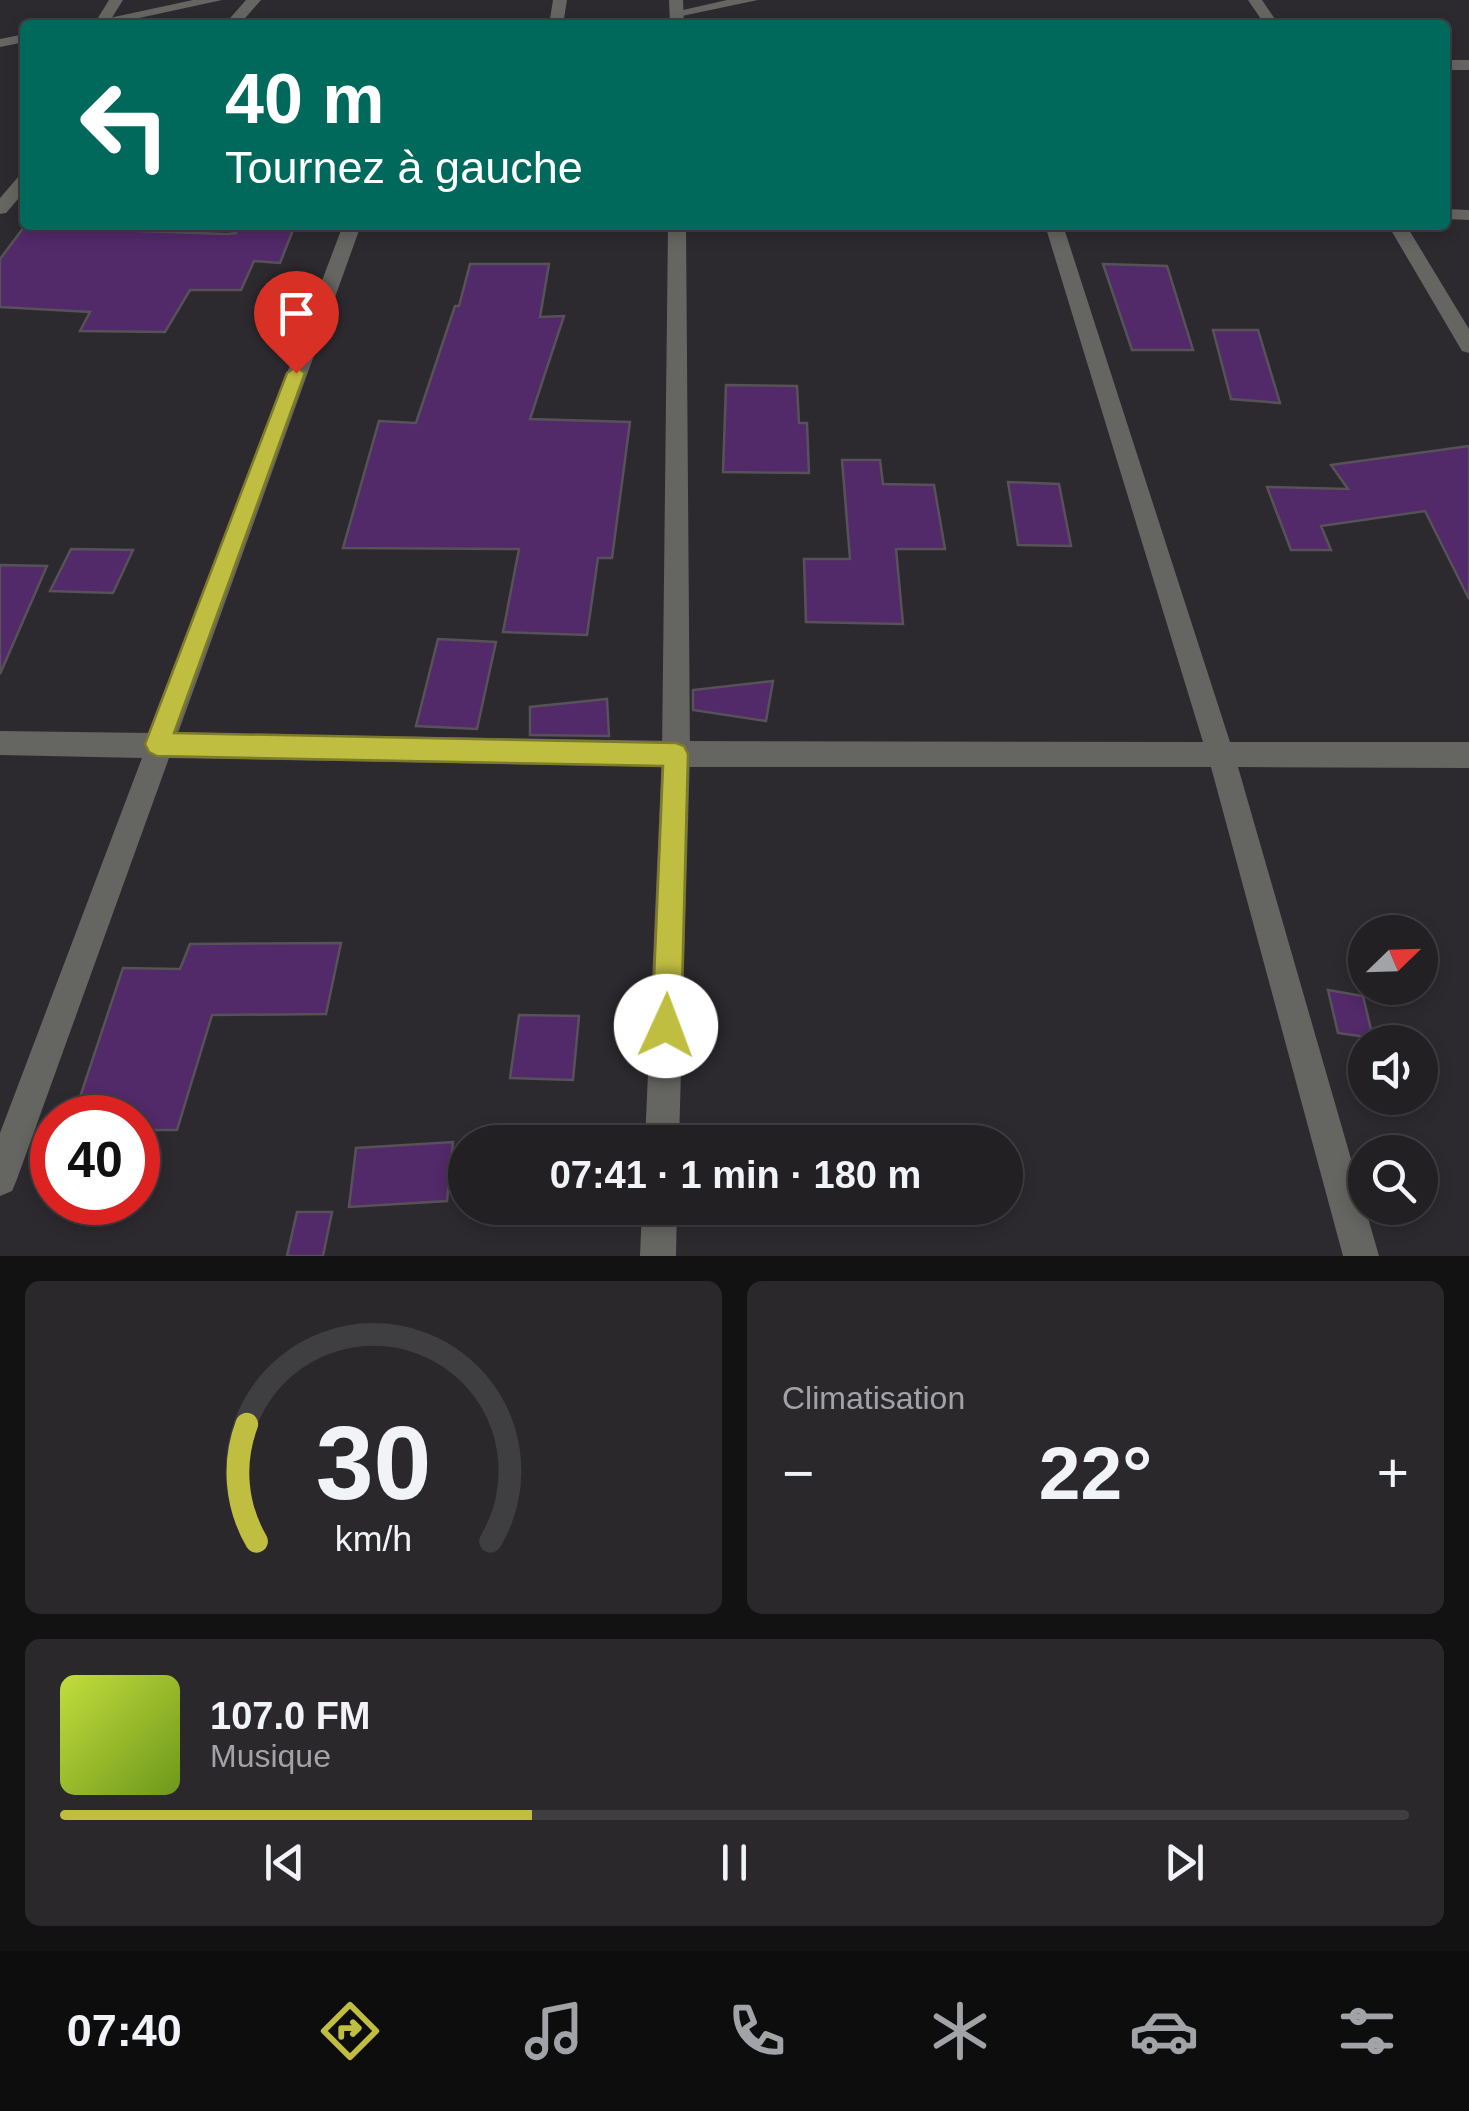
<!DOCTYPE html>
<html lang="fr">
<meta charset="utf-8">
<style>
:root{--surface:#222023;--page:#2a282b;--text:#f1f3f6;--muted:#a2a3a6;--line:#3f3e41;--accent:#c0be41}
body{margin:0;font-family:Helvetica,sans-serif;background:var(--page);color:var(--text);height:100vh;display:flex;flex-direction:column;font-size:38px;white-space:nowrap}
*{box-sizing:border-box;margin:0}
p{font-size:32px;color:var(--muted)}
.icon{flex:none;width:55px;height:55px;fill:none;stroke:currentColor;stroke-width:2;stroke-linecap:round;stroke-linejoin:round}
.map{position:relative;height:1256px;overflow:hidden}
.panel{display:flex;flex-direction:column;gap:25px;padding:25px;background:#131213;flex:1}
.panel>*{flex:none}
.guide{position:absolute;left:20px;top:20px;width:1430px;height:210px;border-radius:10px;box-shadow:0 5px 15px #0003,0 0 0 2px var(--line);background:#00695c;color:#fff;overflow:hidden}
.needle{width:65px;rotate:67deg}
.controls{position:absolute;left:1348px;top:915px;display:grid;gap:20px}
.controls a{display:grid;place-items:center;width:90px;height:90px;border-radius:50%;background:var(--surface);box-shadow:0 5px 15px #0003,0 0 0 2px var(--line);font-size:50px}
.speed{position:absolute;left:30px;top:1095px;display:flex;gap:20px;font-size:50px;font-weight:700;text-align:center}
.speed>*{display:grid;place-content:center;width:130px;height:130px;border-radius:50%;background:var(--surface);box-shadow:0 5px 15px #0003,0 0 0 2px var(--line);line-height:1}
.speed .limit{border:15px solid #d22;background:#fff;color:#111}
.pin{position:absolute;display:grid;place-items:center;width:85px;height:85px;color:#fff;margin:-102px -42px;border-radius:50% 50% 50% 0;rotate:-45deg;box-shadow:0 0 10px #0007}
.pin .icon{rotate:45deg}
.me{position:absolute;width:110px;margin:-55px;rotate:2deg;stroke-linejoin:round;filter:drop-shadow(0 0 8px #0008)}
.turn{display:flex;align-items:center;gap:35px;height:210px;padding:0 40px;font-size:45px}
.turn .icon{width:130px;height:130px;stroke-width:2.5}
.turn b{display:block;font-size:70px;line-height:85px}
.big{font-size:75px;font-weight:700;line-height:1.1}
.panel .tile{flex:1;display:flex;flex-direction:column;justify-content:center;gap:15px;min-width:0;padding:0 35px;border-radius:15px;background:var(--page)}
.panel .dial{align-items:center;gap:0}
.dial svg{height:260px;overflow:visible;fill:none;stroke:var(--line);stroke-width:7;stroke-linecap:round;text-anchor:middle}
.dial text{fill:var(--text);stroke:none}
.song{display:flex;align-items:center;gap:30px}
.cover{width:120px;height:120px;border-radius:15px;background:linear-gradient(135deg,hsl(70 70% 55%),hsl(80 70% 35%))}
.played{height:10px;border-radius:5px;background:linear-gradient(90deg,var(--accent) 35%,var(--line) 35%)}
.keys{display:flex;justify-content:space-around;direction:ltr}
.heat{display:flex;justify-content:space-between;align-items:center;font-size:55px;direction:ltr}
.panel .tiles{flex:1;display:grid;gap:25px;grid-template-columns:1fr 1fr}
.tile:last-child{grid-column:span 2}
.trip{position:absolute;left:448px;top:1125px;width:575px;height:100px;border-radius:50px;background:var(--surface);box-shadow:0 5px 15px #0003,0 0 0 2px var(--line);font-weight:700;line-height:100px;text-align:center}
.dock{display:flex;height:160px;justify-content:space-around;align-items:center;background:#0e0d0e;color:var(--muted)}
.dock .icon{width:70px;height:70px}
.dock .current{color:var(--accent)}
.dock b{font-size:45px;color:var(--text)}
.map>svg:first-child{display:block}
.building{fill:#522969;stroke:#565258;stroke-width:2.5}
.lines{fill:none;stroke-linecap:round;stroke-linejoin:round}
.minor{fill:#656562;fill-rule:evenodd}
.tertiary{fill:#656562;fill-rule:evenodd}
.route{fill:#c0be41;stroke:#7d7c2a;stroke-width:2.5}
</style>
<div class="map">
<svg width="1469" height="1256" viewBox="0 0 1469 1256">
<rect width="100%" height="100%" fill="#2d2a2f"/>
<g class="building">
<polygon points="239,225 295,225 280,263 254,261 241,290 190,290 165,332 80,331 90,312 0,307 0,259 24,227 227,234 236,233"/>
<polygon points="470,264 549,264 540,317 564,316 530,419 630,422 612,558 598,558 587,635 503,632 519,549 343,548 379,421 416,423 455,306 459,306"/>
<polygon points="1103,264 1167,266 1193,350 1132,350"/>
<polygon points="1213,330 1258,330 1280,403 1231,399"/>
<polygon points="726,385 797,386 799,423 807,423 809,473 723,472"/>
<polygon points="1469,446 1469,599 1425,511 1321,526 1331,550 1291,550 1267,487 1348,489 1331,465"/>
<polygon points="842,460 880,460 883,484 934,485 945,549 896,549 903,624 806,622 804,559 850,559"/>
<polygon points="1008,482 1059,484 1071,546 1018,545"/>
<polygon points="71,549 133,550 113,593 50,591"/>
<polygon points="0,565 47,566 0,674"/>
<polygon points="438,639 496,642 477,729 416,726"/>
<polygon points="773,681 766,721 693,710 693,690"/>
<polygon points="607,699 609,736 530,735 530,707"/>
<polygon points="341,943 326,1014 212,1015 177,1130 138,1130 138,1118 73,1118 123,968 180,969 190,944"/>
<polygon points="1328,990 1363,996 1373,1038 1338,1033"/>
<polygon points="519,1015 579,1016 573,1080 510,1078"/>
<polygon points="453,1142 447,1201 349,1207 356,1148"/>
<polygon points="297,1212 332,1212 323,1256 287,1256"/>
</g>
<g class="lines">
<g class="minor">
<polygon points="109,0 123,0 108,24 98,24 96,21"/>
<polygon points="246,0 261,0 239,25 224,25"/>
<polygon points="553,0 567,0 563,25 549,25"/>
<polygon points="727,0 758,0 677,17 670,13"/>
<polygon points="1248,0 1262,0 1279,25 1265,25"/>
<rect x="1445" y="60" width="24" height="10"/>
<polygon points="25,175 25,191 6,213 0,214 0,198 19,176"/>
<polygon points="1445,209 1469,210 1469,220 1445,219"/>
<polygon points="343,225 361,225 178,733 676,741 1203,742 1045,225 1063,225 1230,742 1469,742 1469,768 1238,767 1379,1256 1343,1256 1211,767 676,767 169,758 17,1179 12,1191 0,1196 0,1133 142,758 0,755 0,731 151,733"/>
<polygon points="1388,225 1406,225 1469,329 1469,353 1462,351"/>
</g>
<g class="tertiary">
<polygon points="193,0 222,0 107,25 77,25"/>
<polygon points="669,0 683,0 684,25 670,25"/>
<polygon points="25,34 25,42 0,47 0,39"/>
<polygon points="668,225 686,225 690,754 679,1142 645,1142 662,754"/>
<polygon points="642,1208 677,1208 676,1256 640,1256"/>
</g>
</g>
<polygon class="route" points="296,367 305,373 174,733 676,743 684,746 688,754 681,1026 677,1036 666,1041 656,1036 652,1026 663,766 157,756 149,752 145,744 287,373"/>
</svg>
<div class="controls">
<a><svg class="needle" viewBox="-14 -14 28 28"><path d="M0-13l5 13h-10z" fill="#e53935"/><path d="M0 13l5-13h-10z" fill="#a2a3a6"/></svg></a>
<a><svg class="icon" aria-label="sound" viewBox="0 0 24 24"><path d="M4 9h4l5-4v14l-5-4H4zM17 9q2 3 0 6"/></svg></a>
<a><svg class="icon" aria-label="search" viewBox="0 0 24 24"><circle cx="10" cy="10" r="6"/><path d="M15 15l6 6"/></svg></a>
</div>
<div class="speed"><div class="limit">40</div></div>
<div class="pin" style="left:296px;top:373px;background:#d93025"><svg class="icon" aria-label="arrive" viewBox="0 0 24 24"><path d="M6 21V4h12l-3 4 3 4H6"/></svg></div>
<svg class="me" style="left:666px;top:1026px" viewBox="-20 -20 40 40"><circle r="19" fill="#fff"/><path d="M0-13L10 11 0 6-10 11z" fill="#c0be41"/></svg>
<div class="trip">07:41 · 1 min · 180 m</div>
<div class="guide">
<div class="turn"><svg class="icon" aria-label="left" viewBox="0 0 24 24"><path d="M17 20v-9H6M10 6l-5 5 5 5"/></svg><div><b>40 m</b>Tournez à gauche</div></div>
</div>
</div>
<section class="panel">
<div class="tiles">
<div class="tile dial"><svg viewBox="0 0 100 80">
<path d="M14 69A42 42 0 1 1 86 69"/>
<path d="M14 69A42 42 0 0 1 11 33" stroke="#c0be41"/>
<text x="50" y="56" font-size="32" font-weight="700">30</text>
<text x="50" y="72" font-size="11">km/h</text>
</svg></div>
<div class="tile"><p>Climatisation</p>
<div class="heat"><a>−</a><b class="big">22°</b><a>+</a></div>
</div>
<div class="tile">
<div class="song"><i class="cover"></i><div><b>107.0 FM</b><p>Musique</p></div></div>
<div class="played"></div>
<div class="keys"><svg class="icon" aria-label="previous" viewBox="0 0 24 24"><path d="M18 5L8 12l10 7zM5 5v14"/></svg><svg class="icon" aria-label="pause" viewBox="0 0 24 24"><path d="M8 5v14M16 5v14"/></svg><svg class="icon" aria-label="next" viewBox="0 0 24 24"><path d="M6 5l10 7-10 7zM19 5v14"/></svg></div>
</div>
</div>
</section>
<nav class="dock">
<b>07:40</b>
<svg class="icon current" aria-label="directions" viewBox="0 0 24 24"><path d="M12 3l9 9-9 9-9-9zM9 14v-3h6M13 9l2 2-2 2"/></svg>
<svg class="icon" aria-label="music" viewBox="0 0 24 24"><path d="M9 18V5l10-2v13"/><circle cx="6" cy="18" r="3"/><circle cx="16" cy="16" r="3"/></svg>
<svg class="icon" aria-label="phone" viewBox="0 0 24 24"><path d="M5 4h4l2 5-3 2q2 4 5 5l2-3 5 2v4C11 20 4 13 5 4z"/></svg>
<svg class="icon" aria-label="climate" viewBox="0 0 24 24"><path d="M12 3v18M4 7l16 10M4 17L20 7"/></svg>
<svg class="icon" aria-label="car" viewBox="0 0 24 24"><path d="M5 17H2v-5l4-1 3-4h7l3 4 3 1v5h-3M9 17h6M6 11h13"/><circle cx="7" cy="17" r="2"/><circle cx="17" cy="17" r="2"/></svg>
<svg class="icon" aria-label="filters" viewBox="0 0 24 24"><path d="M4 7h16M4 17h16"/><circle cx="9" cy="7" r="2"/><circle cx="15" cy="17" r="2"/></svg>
</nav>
